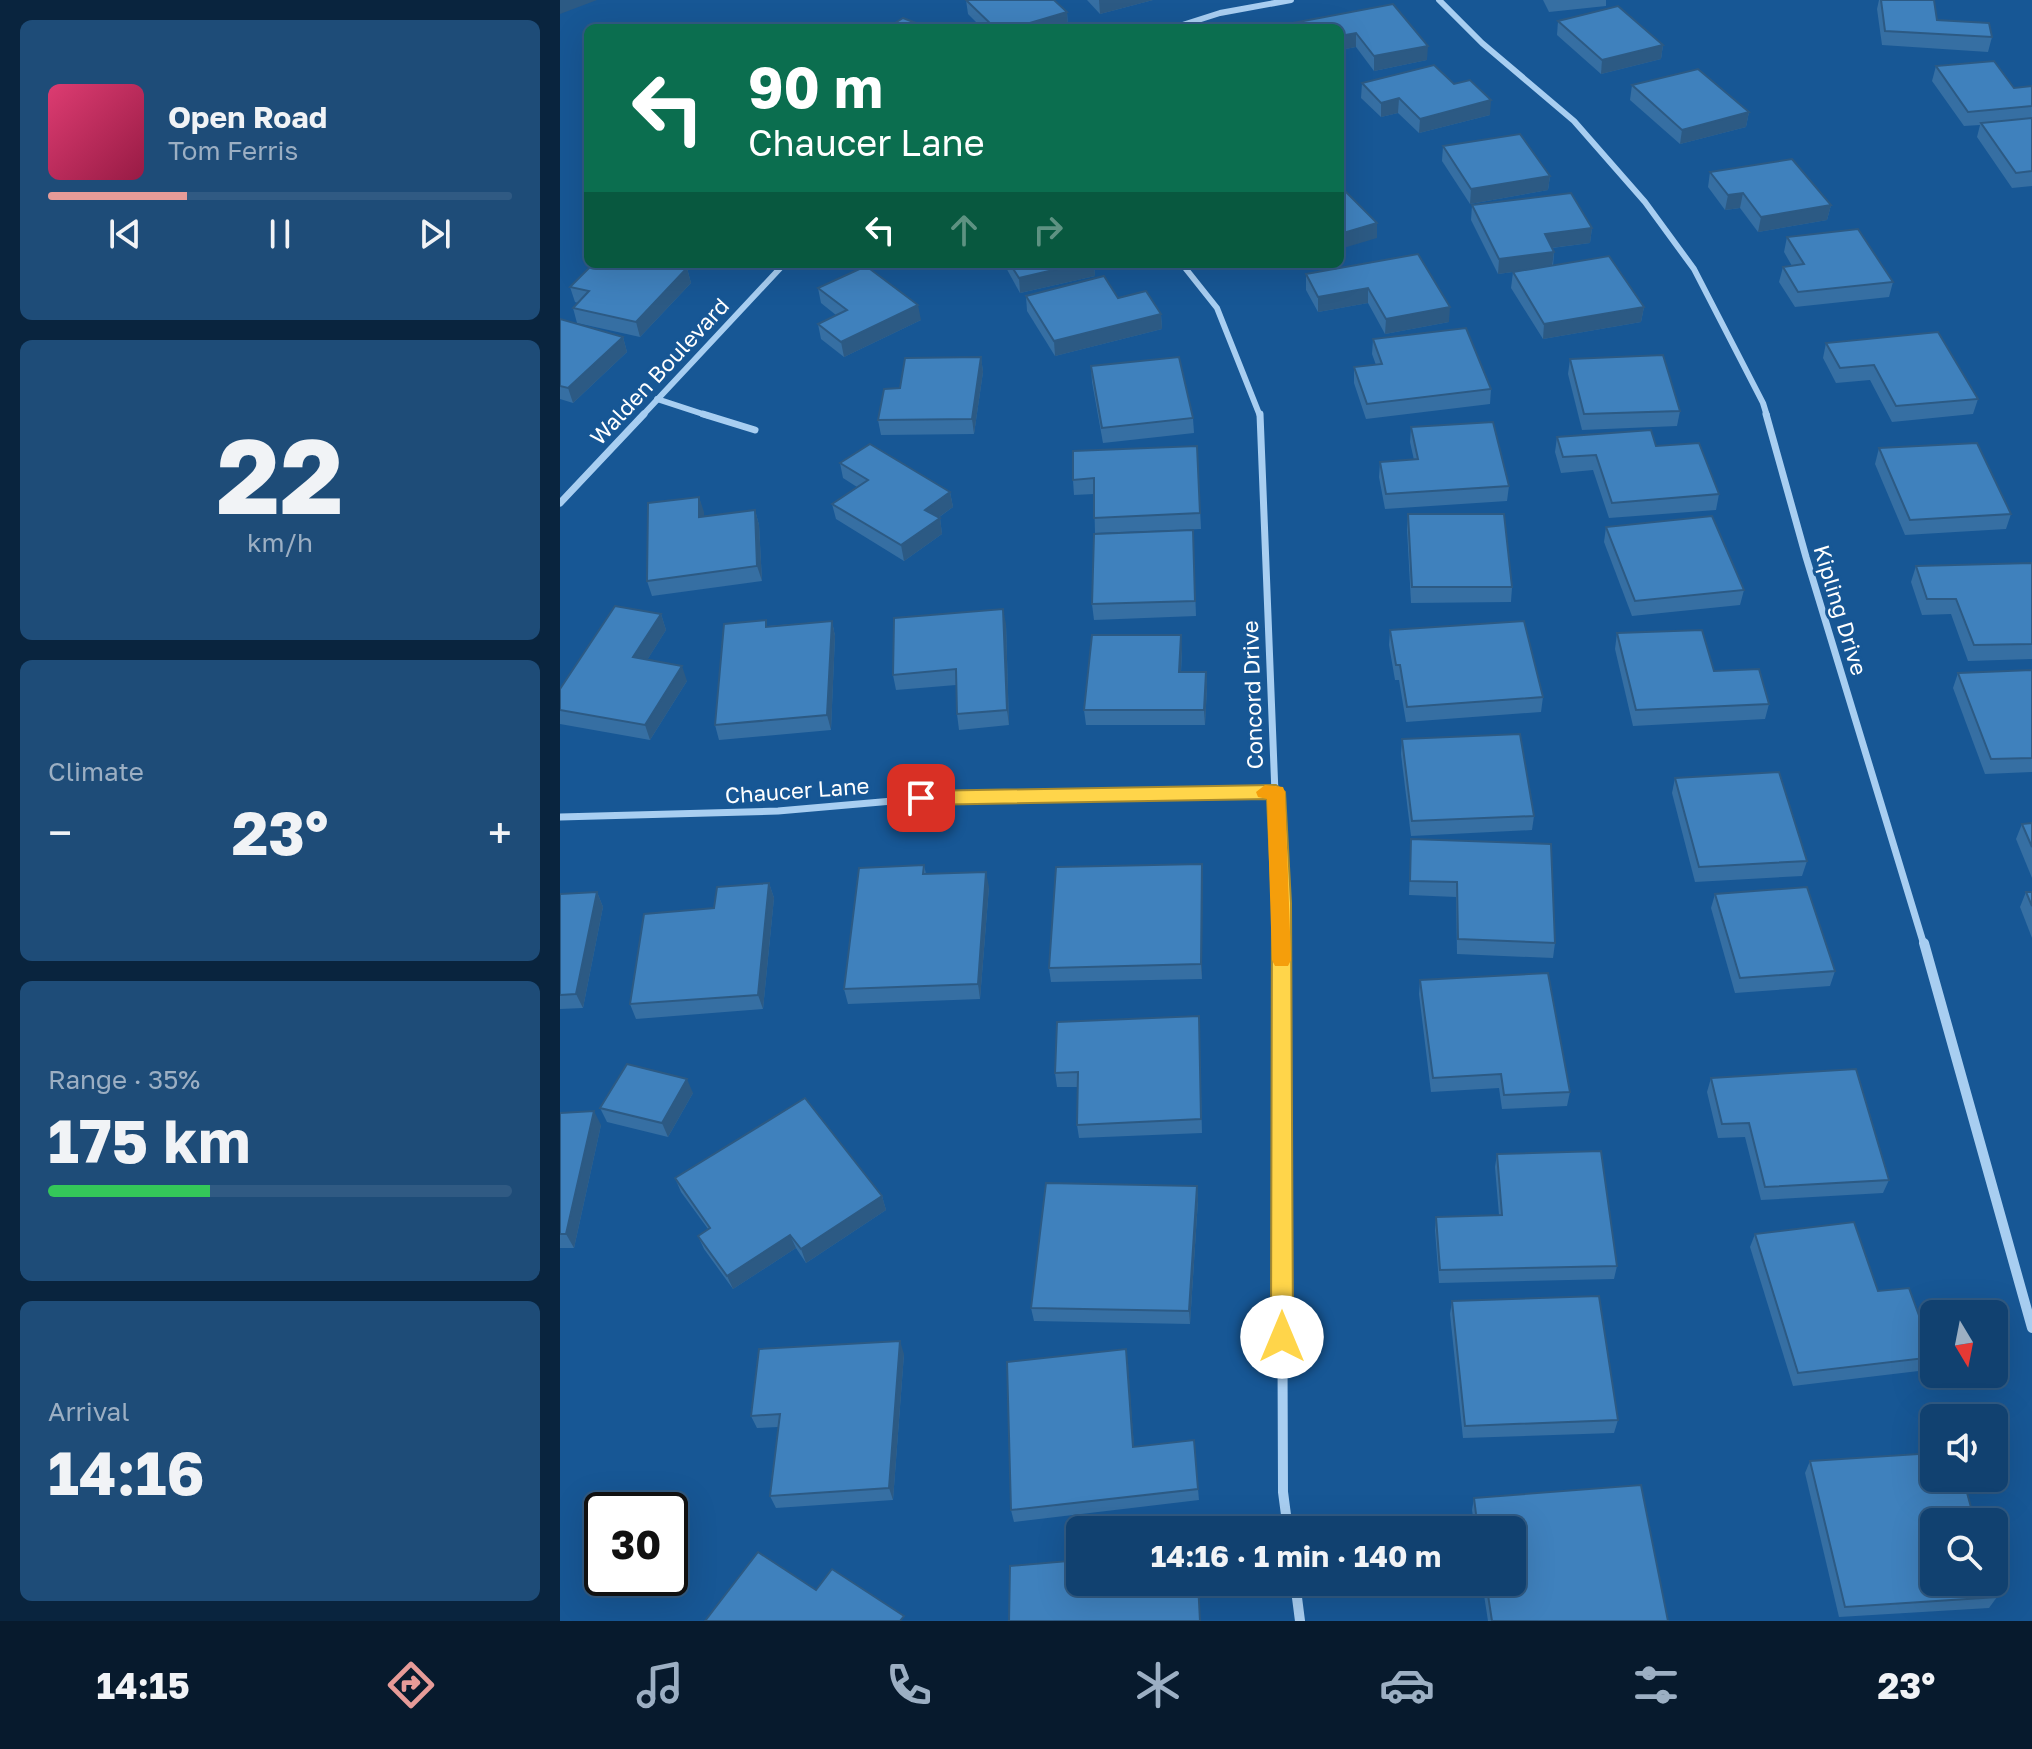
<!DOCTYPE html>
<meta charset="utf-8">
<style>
:root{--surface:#114170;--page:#1e4c78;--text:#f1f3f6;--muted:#9cafc3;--line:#305a83;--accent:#e69b98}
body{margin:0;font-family:"Golos Text",sans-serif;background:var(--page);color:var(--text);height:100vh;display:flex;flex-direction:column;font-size:30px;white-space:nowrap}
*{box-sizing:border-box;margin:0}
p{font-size:26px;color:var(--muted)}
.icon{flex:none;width:44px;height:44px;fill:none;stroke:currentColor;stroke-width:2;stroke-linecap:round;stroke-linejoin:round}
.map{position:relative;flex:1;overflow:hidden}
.sheet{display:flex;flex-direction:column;gap:20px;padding:20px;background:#09243e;width:560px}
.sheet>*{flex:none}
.top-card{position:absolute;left:24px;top:24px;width:760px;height:244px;border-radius:12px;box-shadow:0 8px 32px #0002,0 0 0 2px var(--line);background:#0b6e4f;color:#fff;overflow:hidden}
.needle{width:52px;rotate:170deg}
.controls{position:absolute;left:1360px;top:1300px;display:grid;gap:16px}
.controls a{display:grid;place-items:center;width:88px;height:88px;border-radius:12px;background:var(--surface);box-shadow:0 8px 32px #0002,0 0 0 2px var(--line);font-size:40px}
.speed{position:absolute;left:24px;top:1492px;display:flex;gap:16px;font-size:40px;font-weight:700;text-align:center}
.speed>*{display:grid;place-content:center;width:104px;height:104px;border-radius:50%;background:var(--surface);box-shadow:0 8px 32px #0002,0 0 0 2px var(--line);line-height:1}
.speed .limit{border:4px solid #111;border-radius:12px;background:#fff;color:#111}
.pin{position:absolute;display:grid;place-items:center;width:68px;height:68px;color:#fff;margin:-34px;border-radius:16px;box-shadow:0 4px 12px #0006}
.me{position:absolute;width:88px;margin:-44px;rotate:0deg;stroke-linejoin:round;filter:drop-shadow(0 0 6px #0008)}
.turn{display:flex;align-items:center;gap:28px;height:168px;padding:0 32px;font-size:36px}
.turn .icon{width:104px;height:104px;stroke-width:2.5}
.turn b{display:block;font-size:56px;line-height:68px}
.lanes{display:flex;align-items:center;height:76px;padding:0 32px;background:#0003;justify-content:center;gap:40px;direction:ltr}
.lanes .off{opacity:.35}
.big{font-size:60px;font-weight:700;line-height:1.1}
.sheet .tile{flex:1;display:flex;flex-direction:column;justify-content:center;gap:12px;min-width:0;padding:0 28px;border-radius:12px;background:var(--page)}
.sheet .dial{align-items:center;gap:0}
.dial b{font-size:104px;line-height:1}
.song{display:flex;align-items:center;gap:24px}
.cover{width:96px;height:96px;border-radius:12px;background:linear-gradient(135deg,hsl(340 70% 55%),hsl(340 70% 35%))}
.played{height:8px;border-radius:4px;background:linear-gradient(90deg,var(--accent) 30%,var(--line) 30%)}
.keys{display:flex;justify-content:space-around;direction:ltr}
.heat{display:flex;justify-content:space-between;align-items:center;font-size:44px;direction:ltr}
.charge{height:12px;border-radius:6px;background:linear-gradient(90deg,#34c759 35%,var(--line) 0)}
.trip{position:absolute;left:506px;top:1516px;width:460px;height:80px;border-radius:12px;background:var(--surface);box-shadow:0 8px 32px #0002,0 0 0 2px var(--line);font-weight:700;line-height:80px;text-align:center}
.dock{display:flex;height:128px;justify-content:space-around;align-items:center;background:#071a2d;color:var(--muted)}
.dock .icon{width:56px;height:56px}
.dock .selected{color:var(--accent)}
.dock b{font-size:36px;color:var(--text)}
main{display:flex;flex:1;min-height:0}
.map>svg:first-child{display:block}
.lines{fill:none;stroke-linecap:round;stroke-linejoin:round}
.street-far2{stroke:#a8cef1;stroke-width:6}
.street-far1{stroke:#a8cef1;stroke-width:7}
.street{stroke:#a8cef1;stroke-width:10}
.wall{fill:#366fa3}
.shaded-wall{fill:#2c5a84}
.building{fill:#3f81bd;stroke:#2c5a84;stroke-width:2}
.route{fill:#ffd54a;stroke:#a68a30;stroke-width:2}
.slow{fill:#f59e0b}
.labels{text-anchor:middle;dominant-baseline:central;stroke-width:6;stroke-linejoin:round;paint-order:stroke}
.street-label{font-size:22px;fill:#fff;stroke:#175795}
</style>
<main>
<section class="sheet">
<div class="tile">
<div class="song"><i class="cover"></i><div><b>Open Road</b><p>Tom Ferris</p></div></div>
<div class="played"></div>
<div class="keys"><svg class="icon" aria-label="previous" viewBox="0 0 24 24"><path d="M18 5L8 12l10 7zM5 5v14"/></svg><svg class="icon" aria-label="pause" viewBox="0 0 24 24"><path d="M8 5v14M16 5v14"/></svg><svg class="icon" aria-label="next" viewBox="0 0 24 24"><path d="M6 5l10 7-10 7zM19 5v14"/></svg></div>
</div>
<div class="tile dial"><b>22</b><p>km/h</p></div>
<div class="tile"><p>Climate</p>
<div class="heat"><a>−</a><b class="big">23°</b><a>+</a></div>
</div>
<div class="tile"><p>Range · 35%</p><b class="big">175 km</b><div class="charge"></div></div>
<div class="tile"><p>Arrival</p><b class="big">14:16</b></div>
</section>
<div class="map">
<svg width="1472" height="1621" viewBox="0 0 1472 1621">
<rect width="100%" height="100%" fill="#175795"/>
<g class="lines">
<g class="street-far2">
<polyline points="879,0 922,43 1014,121 1085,202 1134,269 1203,403 1207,416"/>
<polyline points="613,28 660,13 731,0"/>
<polyline points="622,264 657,308 700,416"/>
<polyline points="97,399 149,416"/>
<polyline points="82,416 224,264"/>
</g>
<g class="street-far1">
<polyline points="143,414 195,430"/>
<polyline points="700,414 721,945"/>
<polyline points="1206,414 1246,557 1364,945"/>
<polyline points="0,503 84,414"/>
<polyline points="0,817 218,811 390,796 716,792"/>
</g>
<g class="street">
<polyline points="721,943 723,1492 728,1530"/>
<polyline points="1364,943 1472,1328"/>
<polyline points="735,1582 740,1621"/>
</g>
</g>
<g class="wall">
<polygon points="406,0 507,12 508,27 504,28 422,28 408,14"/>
<polygon points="527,0 593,0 540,14"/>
<polygon points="983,0 1046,0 1046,6 989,12"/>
<polygon points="1319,0 1374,0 1377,20 1432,37 1428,52 1322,45 1317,9"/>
<polygon points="833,4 867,60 814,71 796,47 780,50 780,28 733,28 733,23"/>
<polygon points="998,21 1103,45 1101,59 1041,74 997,35"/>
<polygon points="1376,66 1454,88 1472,86 1472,186 1452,188 1417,137 1420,125 1404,126 1372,81"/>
<polygon points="802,83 894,84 930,115 859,133 838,113 821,117 801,98"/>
<polygon points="1072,85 1189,112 1186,127 1120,144 1070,100"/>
<polygon points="883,146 990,176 988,190 910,204 882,161"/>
<polygon points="1150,172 1271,205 1267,220 1198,232 1180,208 1165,210 1148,187"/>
<polygon points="912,205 1032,228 1030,243 992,248 994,252 993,266 1084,307 1081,322 983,339 951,288 953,272 960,271 938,274 911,220"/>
<polygon points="1227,237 1333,282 1329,297 1235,307 1219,282 1223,267 1232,266 1224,252"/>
<polygon points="858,254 889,322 825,334 808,303 758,312 746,290 746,274"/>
<polygon points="444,264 534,264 535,276 460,293"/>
<polygon points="127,268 131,283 80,337 17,323 13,308 18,303 15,302 10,287"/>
<polygon points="258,288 361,320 284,357 261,339 258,324 276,315 261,303"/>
<polygon points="466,296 558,298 601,314 602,329 495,356 467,311"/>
<polygon points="0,319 63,337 67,352 13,403 0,399"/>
<polygon points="813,339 931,389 930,404 806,419 794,383 794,367 816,365 812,354"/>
<polygon points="1266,343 1418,399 1413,414 1332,422 1310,380 1276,383 1263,358"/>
<polygon points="421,357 423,372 414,434 321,435 318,420"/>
<polygon points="1010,359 1120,411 1117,426 1022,430 1008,374"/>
<polygon points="531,366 633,418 634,433 543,443 532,382"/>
<polygon points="851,427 949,486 947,501 825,509 819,477 820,462 854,460 850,442"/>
<polygon points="997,437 1096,446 1159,494 1156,510 1049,518 1033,470 1001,473 995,452"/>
<polygon points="637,446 641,529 535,533 534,494 514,495 513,480"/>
<polygon points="1319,448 1451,514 1446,529 1345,535 1315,464"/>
<polygon points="280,463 390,492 393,507 378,518 380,518 382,534 344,561 276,519 272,504 297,487 283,478"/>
<polygon points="139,497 144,516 195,510 199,525 202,581 92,596 87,581"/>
<polygon points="848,514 952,587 951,602 851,603 847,529"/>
<polygon points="1046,527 1184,590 1180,605 1072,616 1044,542"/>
<polygon points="633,530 636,616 534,620 532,604"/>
<polygon points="1472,563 1472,659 1408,661 1391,614 1362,615 1351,582 1356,566"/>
<polygon points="101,614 106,630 87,660 127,681 90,740 0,724 0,689"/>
<polygon points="272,621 275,636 271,730 159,740 155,725 208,626"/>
<polygon points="446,624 449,725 399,730 397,714 396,685 336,690 333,675"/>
<polygon points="830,630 983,697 981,712 846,722 839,680 835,680 829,645"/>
<polygon points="1057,633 1154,671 1209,704 1205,719 1073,726 1055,649"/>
<polygon points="622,650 621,672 646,672 647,687 645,725 526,725 524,710"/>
<polygon points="1472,670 1472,772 1425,774 1393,688 1398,673"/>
<polygon points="842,739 974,816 972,830 851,836 841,754"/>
<polygon points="1115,778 1247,861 1242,876 1135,882 1112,793"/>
<polygon points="1472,823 1472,878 1456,839 1462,824"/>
<polygon points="851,839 995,943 993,958 897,954 896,897 849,895"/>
<polygon points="642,864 642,979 491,982 489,968"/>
<polygon points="364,865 366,874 429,887 420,999 288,1004 284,989"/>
<polygon points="209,883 214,898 203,1009 76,1019 70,1004 154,908"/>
<polygon points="37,892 43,907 23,1008 0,1009 0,894"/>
<polygon points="1466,892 1472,892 1472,938 1460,907"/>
<polygon points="1155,894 1275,971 1270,986 1175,993 1151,908"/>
<polygon points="860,980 1010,1092 1007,1106 942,1109 939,1088 871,1092 859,994"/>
<polygon points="639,1016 642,1133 519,1138 517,1125 518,1087 497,1087 495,1073"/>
<polygon points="1151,1078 1329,1180 1323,1193 1201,1200 1185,1137 1158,1138 1147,1092"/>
<polygon points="133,1093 108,1137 47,1122 40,1108"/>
<polygon points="0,1113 41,1125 14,1248 0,1248"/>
<polygon points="937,1154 1057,1266 1054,1279 879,1283 875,1230 876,1217 939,1215 935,1167"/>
<polygon points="115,1178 322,1196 326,1210 246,1263 236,1248 173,1289 144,1249 138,1236 148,1229 121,1192"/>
<polygon points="637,1186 638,1200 630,1324 474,1321 471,1308"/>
<polygon points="1195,1234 1374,1357 1367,1370 1233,1386 1190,1247"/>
<polygon points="892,1301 1058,1420 1054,1433 903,1438 890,1314"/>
<polygon points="566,1349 574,1447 638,1489 639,1500 454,1522 451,1510"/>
<polygon points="344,1354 333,1500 216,1508 210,1496 218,1427 197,1428 191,1416"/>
<polygon points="1250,1461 1437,1597 1429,1608 1279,1617 1245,1473"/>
<polygon points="914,1498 1108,1621 928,1621 922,1582 952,1582 952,1530 915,1530 912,1510"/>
</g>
<g class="shaded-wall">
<polygon points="0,0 37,0 0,14"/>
<polygon points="539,0 593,0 540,14"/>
<polygon points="507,12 508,27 504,28 453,28"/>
<polygon points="796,33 796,47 780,50 780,36"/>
<polygon points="1103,45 1101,59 1041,74 1042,60"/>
<polygon points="868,46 867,60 814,71 814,56"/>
<polygon points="839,98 838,113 821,117 821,103"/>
<polygon points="931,100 930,115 859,133 860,119"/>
<polygon points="1189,112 1186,127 1120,144 1122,130"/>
<polygon points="990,176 988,190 910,204 911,189"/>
<polygon points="1183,193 1180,208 1165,210 1168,195"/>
<polygon points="1271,205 1267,220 1198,232 1201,217"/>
<polygon points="817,223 817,238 780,249 780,234"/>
<polygon points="1032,228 1030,243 983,249 985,234"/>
<polygon points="994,252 992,267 938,274 939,259"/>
<polygon points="519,264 534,264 535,276 460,293 459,278"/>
<polygon points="127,268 131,283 80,337 76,322"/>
<polygon points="808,288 808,303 758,312 758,297"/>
<polygon points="358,305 361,320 284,357 281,342"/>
<polygon points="890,307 889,322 825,334 826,319"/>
<polygon points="1084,307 1081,322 983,339 984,324"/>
<polygon points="601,314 602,329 495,356 494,341"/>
<polygon points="63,337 67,352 13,403 8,388"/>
<polygon points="421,357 423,372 414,434 412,419"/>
<polygon points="390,492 393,507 368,525 365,510"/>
<polygon points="139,497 144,512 144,532 139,517"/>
<polygon points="195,510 199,525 202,581 197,566"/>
<polygon points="380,518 382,534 344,561 341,545"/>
<polygon points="443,609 446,624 449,725 447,710"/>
<polygon points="101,614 106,630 79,673 73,657"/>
<polygon points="272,621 275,636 271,730 267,715"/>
<polygon points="621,635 622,650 620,687 619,672"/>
<polygon points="122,666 127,681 90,740 85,725"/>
<polygon points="646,672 647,687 645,725 644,710"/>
<polygon points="642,864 643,879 642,979 641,964"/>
<polygon points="426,872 429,887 420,999 418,984"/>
<polygon points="209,883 214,898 203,1009 198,995"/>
<polygon points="37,892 43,907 23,1008 16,994"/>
<polygon points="127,1079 133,1093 108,1137 102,1123"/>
<polygon points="34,1111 41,1125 14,1248 6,1234"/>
<polygon points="637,1186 638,1200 630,1324 629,1311"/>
<polygon points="322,1196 326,1210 246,1263 241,1249"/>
<polygon points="230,1235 236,1248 173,1289 167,1276"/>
<polygon points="340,1341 344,1354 333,1500 329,1488"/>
<polygon points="566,1349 568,1362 575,1459 573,1447"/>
</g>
<g class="building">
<polygon points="406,0 494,0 507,12 453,28 435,28"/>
<polygon points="1321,0 1374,0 1377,20 1429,23 1432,37 1325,31"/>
<polygon points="833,4 868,46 814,56 796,33 780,36 780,28 737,28 733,23"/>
<polygon points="1058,6 1103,45 1042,60 998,21"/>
<polygon points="343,18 369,28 327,28"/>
<polygon points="1434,61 1454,88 1472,86 1472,106 1408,112 1376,66"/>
<polygon points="874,65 894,84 910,80 931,100 860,119 839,98 821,103 802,83"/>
<polygon points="1138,69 1189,112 1122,130 1072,85"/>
<polygon points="1472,118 1472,171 1456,173 1421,123"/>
<polygon points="960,134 990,176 911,189 883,146"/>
<polygon points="1232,159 1271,205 1201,217 1183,193 1168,195 1150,172"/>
<polygon points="780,186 817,223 780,234"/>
<polygon points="1011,193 1032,228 985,234 994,252 939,259 912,205"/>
<polygon points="1298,229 1333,282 1238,292 1223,267 1244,264 1227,237"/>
<polygon points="858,254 890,307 826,319 808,288 758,297 746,274"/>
<polygon points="1049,256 1084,307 984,324 953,272"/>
<polygon points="33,264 109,264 127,268 76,322 13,308 29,291 10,287"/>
<polygon points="450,264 519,264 459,278"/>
<polygon points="306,266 358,305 281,342 258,324 287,310 258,288"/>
<polygon points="544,276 558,298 586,291 601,314 494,341 466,296"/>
<polygon points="0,319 63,337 8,388 0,386"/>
<polygon points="906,328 931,389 807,404 794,367 822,364 813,339"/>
<polygon points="1378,332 1418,399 1336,406 1314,365 1280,368 1266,343"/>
<polygon points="1103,355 1120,411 1024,414 1010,359"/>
<polygon points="421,357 412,419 318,420 324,389 340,388 345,358"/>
<polygon points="619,357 633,418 542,428 531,366"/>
<polygon points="933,422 949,486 826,494 820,462 858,459 851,427"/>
<polygon points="1091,430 1096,446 1139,443 1159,494 1052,503 1036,455 1003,457 997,437"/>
<polygon points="1417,443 1451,514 1350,520 1319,448"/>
<polygon points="310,444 390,492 365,510 380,518 341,545 272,504 308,480 280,463"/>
<polygon points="637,446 640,513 534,518 534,478 513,480 513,451"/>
<polygon points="139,497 139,517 195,510 197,566 87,581 88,503"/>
<polygon points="848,514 944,514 952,587 852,587"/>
<polygon points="1152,516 1184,590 1075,601 1046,527"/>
<polygon points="633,530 635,601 532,604 534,534"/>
<polygon points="1472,563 1472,644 1414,645 1396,599 1367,599 1356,566"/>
<polygon points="55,606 101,614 73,657 122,666 85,725 0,710 0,689"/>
<polygon points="443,609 447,710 397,714 396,669 333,675 334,618"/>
<polygon points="206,620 206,627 272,621 267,715 155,725 164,624"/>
<polygon points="964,621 983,697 847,707 840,665 836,665 830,630"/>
<polygon points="1142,630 1154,671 1199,669 1209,704 1076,710 1057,633"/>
<polygon points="532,635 621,635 619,672 646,672 644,710 524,710"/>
<polygon points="1472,670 1472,758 1431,759 1398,673"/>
<polygon points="960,734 974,816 852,821 842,739"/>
<polygon points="1219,772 1247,861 1139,867 1115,778"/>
<polygon points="1472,823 1472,847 1462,824"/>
<polygon points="851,839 991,844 995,943 898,939 897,882 850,881"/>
<polygon points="642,864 641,964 489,968 496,867"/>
<polygon points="364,865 363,874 426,872 418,984 284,989 299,868"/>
<polygon points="209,883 198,995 70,1004 84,914 154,908 157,887"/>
<polygon points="1247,887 1275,971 1180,978 1155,894"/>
<polygon points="37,892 16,994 0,995 0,894"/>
<polygon points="1466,892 1472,892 1472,906"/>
<polygon points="988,973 1010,1092 944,1095 941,1074 873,1078 860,980"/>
<polygon points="639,1016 641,1119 517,1125 518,1072 495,1073 497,1022"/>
<polygon points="67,1064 127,1079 102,1123 40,1108"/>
<polygon points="1296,1069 1329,1180 1205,1187 1189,1123 1162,1124 1151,1078"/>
<polygon points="245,1098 322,1196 241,1249 230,1235 167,1276 138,1236 150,1228 115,1178"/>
<polygon points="34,1111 6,1234 0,1234 0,1113"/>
<polygon points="1041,1151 1057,1266 880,1270 876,1217 942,1215 937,1154"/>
<polygon points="486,1183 637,1186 629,1311 471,1308"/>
<polygon points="1294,1222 1318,1291 1349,1288 1374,1357 1238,1373 1195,1234"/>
<polygon points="1039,1296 1058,1420 905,1426 892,1301"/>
<polygon points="340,1341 329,1488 210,1496 220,1414 191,1416 199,1349"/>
<polygon points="566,1349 573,1447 634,1440 638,1489 451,1510 447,1362"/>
<polygon points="1374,1453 1374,1478 1403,1478 1415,1522 1374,1522 1374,1582 1433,1582 1437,1597 1285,1607 1250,1461"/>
<polygon points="1081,1485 1108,1621 932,1621 926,1582 952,1582 952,1530 918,1530 914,1498"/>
<polygon points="198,1552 256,1590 272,1569 344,1616 340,1621 145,1621"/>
<polygon points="520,1560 520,1582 638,1582 640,1621 449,1621 450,1566"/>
</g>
<polygon class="route" points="716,785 725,792 731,903 733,1337 730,1344 722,1347 714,1344 711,1337 712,903 707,799 361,805 352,798 361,791"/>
<polygon class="slow" points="705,785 723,787 725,792 731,960 728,966 715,966 712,960 707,799 698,797 696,792"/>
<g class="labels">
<g class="street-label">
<text transform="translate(99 371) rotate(-47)">Walden Boulevard</text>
<text transform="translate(1281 610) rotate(73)">Kipling Drive</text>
<text transform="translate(692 695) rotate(-92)">Concord Drive</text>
<text transform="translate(237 790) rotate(-4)">Chaucer Lane</text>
</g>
</g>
</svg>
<div class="controls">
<a><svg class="needle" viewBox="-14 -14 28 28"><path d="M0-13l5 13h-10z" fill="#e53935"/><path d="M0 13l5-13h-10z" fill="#9cafc3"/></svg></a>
<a><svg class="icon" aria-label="sound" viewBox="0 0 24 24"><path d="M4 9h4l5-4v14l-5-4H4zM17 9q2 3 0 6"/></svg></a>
<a><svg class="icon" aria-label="search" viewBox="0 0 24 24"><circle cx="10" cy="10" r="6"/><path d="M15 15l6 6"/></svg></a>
</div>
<div class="speed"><div class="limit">30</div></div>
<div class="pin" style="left:361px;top:798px;background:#d93025"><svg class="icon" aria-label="arrive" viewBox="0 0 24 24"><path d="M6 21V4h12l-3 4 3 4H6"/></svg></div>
<svg class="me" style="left:722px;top:1337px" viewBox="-20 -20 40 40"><circle r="19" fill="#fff"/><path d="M0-13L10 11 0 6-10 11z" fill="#ffd54a"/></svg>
<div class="trip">14:16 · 1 min · 140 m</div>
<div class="top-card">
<div class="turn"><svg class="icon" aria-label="left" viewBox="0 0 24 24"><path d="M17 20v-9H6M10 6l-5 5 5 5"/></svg><div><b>90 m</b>Chaucer Lane</div></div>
<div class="lanes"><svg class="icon" aria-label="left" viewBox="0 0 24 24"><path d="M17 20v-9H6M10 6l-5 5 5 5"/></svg><svg class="icon off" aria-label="ahead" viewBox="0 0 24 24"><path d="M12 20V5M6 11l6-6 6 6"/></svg><svg class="icon off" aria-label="right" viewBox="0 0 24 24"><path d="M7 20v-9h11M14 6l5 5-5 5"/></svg></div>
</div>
</div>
</main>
<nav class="dock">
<b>14:15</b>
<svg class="icon selected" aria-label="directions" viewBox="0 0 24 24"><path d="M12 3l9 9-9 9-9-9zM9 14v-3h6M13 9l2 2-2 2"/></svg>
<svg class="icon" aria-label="music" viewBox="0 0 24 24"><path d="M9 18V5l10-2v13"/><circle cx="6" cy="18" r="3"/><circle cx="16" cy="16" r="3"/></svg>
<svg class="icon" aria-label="phone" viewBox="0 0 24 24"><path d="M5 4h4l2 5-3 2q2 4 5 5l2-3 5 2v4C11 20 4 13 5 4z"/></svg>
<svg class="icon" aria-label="climate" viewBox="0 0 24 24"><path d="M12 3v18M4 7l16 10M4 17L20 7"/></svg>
<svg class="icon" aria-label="car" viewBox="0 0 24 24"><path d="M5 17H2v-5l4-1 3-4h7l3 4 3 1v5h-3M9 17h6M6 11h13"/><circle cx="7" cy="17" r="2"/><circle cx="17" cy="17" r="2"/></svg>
<svg class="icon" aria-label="filters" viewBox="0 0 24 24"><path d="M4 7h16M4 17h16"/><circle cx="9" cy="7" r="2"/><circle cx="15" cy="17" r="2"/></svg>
<b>23°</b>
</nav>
